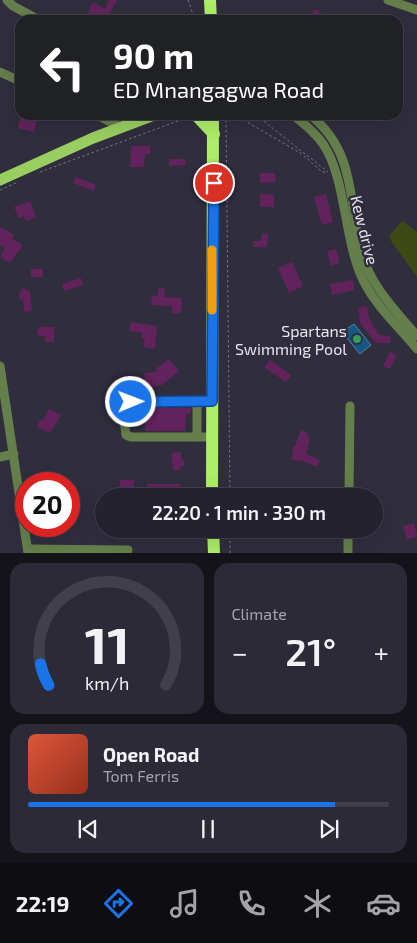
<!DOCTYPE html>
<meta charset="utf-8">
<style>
:root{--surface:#24222e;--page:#2c2a36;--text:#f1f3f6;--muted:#a3a4aa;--line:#413f4a;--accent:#1a73e8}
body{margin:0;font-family:"Exo 2",sans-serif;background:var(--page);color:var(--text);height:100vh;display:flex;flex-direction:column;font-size:19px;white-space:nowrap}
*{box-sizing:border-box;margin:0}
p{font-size:16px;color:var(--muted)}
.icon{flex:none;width:28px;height:28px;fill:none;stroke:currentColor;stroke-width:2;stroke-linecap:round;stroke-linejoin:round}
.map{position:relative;height:553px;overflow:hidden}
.panel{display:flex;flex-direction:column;gap:10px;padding:10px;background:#141319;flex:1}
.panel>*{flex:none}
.guide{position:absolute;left:15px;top:15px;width:388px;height:105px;border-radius:15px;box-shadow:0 5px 20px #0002,0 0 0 1px var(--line);background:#202124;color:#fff;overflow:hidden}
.speed{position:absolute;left:15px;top:472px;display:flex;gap:10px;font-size:25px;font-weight:700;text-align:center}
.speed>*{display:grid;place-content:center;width:65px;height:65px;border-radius:50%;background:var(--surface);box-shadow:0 5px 20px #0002,0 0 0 1px var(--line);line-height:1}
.speed .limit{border:8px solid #d22;background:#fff;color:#111}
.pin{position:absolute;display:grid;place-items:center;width:42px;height:42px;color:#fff;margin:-21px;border:2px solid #fff;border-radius:50%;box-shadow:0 1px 5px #0007}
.me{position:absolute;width:55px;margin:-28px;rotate:89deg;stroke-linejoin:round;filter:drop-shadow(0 0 4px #0008)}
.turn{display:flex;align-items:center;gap:18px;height:105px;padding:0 15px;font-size:22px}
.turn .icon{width:65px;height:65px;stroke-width:2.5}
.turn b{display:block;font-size:35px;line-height:42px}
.big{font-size:38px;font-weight:600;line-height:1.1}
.panel .tile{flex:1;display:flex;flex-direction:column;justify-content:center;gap:8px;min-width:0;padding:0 18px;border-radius:15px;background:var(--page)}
.panel .dial{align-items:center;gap:0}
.dial svg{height:130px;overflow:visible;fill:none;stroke:var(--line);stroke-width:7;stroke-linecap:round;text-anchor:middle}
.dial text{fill:var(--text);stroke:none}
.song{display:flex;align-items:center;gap:15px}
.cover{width:60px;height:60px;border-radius:8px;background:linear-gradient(135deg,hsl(10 70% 55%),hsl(10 70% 35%))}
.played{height:5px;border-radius:2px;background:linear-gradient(90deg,var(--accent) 85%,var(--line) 85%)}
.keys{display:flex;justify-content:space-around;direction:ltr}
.heat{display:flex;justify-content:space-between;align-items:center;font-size:28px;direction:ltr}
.panel .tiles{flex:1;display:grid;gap:10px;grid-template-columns:1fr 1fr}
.tile:last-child{grid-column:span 2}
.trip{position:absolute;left:95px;top:488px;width:288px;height:50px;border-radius:25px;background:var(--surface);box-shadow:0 5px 20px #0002,0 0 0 1px var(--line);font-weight:600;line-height:50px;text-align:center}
.menu{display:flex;height:80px;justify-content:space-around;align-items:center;background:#0e0e12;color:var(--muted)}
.menu .icon{width:35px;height:35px}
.menu .selected{color:var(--accent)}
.menu b{font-size:22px;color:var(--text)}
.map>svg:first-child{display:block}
.green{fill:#3e4a14}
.water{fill:#165682;stroke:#5581a3}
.building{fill:#62235d}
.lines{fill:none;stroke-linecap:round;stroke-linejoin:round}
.path{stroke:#787684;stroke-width:1;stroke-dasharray:2.5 2.5;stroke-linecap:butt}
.minor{stroke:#657f4c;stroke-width:9}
.major{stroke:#99ce60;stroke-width:11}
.highway{stroke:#adee66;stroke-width:12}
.route-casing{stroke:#114b97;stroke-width:12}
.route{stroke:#1a73e8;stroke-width:9}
.slow{stroke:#f59e0b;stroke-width:9}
.leisure-dot{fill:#2e9e5b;stroke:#302d3d;stroke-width:2}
.labels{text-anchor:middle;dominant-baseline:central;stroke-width:5;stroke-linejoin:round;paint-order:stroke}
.street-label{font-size:16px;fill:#e7e5f0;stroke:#302d3d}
.poi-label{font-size:16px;fill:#e7e5f0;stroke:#302d3d;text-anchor:end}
</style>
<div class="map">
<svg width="417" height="553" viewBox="0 0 417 553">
<rect width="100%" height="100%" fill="#302d3d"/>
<polygon class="green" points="402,221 417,232 417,277 391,241 390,235"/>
<polygon class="water" points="354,324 371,345 360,354 342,332"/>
<g class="building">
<polygon points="109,0 117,0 110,13 116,15 114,20 99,20 87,14 93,2 105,9"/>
<polygon points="314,9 321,12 318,20 309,20"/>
<polygon points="21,115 38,115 34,132 18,128"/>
<polygon points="131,146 150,146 150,154 145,154 144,167 130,167"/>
<polygon points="169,159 185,159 186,165 169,166"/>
<polygon points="260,173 275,173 276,182 260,183"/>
<polygon points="76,177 96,185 94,191 73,183"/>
<polygon points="260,194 274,195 274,207 260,207"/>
<polygon points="326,194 333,222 322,225 314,197"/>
<polygon points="30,201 36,217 26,221 24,216 19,218 14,207"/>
<polygon points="0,227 15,235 12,239 23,245 10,263 0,257 5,248 0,245"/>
<polygon points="262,234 268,234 267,247 253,247 253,241 261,241"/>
<polygon points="336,249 340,263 331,266 327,251"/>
<polygon points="292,262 303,286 289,293 278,268"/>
<rect x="31" y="269" width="12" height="8"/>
<polygon points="81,278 83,285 64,291 62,284"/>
<polygon points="353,280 354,290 332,295 330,284"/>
<polygon points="23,288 30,291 32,311 24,312 23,299 20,300 19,294"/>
<polygon points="158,288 165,288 164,297 182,298 181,313 172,313 172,306 151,305 152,295 158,296"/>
<polygon points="367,306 369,318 379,335 391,336 390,343 376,343 360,323 358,308"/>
<polygon points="131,322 157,326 155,349 143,347 145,339 141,338 142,333 129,331"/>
<polygon points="38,327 54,327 54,342 45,342 45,336 37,335"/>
<polygon points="390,352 397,355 390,369 383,366"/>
<polygon points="169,359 179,371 162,385 153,386 152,389 146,390 144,373 156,372 157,368"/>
<polygon points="270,360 291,375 286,382 264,367"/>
<polygon points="145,408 191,408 191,413 186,414 185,431 145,431"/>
<polygon points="49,409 61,415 50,433 37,427 40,420 43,421"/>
<polygon points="301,430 308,433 307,437 310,438 306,454 320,460 317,467 303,461 292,460 293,446 295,446"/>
<polygon points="181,452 181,460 184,460 184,466 180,466 181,470 173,470 171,453"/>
<rect x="120" y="480" width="14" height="8"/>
<rect x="147" y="484" width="33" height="12"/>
<polygon points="414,523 417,537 407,539 403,526"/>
</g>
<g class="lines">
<g class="path">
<polyline points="188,0 195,20"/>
<polyline points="226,115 230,496"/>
<polyline points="235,115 302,154 322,172 327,172"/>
<polyline points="256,115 328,172"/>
<polyline points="40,172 186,118"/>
<polyline points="0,190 18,182"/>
<polyline points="230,553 230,529"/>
</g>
<g class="minor">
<polyline points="7,0 13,6 39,20"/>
<polyline points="388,0 417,10"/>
<polyline points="0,72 20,81"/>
<polyline points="97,115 120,127"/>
<path d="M 293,115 C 304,124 315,132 323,144 C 346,177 344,241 363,280 C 375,305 399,327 417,349"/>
<path d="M 310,115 C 363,156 345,219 369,272 C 380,295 401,317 417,336"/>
<polyline points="0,366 28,553"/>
<polyline points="197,437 197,401"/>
<polyline points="212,437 131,437 126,435 123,411 131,402 212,401"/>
<polyline points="0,457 14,454"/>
<polyline points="349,496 350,406"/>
<polyline points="28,549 128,550"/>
<polyline points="348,553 348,529"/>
</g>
<polyline class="major" points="0,180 93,138 154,115"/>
<g class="highway">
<polyline points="210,0 211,20"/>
<polyline points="196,115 214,134"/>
<polyline points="212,496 213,115"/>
<polyline points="213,529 214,553"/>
</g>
</g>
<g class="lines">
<defs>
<polyline id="route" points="131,402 212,401 214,183"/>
</defs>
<use href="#route" class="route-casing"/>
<use href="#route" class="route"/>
<polyline class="slow" points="212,250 212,310"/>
</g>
<circle class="leisure-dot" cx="357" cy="339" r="5"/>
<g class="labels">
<g class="street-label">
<text transform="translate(365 230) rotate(76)">Kew drive</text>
</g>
<g class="poi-label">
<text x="347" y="330">Spartans<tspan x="347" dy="18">Swimming Pool</tspan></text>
</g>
</g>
</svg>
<div class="speed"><div class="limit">20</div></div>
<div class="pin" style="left:214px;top:183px;background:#d93025"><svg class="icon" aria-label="arrive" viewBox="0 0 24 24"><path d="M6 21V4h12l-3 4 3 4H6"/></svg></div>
<svg class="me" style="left:131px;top:402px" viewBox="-20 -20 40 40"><circle r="17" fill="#1a73e8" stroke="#fff" stroke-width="3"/><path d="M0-11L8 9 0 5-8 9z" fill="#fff"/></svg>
<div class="trip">22:20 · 1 min · 330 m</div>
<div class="guide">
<div class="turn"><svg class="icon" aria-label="left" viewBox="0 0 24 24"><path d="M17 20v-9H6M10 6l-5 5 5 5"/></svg><div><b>90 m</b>ED Mnangagwa Road</div></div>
</div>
</div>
<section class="panel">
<div class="tiles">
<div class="tile dial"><svg viewBox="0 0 100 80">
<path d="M14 69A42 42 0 1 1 86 69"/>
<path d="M14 69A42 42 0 0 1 9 56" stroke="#1a73e8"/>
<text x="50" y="56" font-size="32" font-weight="700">11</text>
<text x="50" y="72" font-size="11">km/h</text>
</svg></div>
<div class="tile"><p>Climate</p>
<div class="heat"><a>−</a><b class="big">21°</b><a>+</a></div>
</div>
<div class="tile">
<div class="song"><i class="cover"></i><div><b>Open Road</b><p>Tom Ferris</p></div></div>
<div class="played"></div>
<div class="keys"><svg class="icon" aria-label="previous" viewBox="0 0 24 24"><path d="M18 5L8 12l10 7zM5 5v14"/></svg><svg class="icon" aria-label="pause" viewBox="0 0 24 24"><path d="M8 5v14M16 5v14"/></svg><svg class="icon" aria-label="next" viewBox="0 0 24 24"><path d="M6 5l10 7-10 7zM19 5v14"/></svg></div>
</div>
</div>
</section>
<nav class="menu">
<b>22:19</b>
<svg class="icon selected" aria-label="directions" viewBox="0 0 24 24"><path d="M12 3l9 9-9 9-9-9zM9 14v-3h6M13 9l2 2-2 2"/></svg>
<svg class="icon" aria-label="music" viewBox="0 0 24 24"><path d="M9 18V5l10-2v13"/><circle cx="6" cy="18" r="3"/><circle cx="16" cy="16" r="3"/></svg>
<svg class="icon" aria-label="phone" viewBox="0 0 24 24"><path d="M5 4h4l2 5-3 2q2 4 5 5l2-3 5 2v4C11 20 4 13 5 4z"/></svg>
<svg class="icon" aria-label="climate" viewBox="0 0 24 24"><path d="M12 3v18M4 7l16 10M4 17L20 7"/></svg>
<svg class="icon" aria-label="car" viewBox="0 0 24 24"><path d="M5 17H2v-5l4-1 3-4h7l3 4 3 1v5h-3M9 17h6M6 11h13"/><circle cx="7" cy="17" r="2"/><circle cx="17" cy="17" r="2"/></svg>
</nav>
